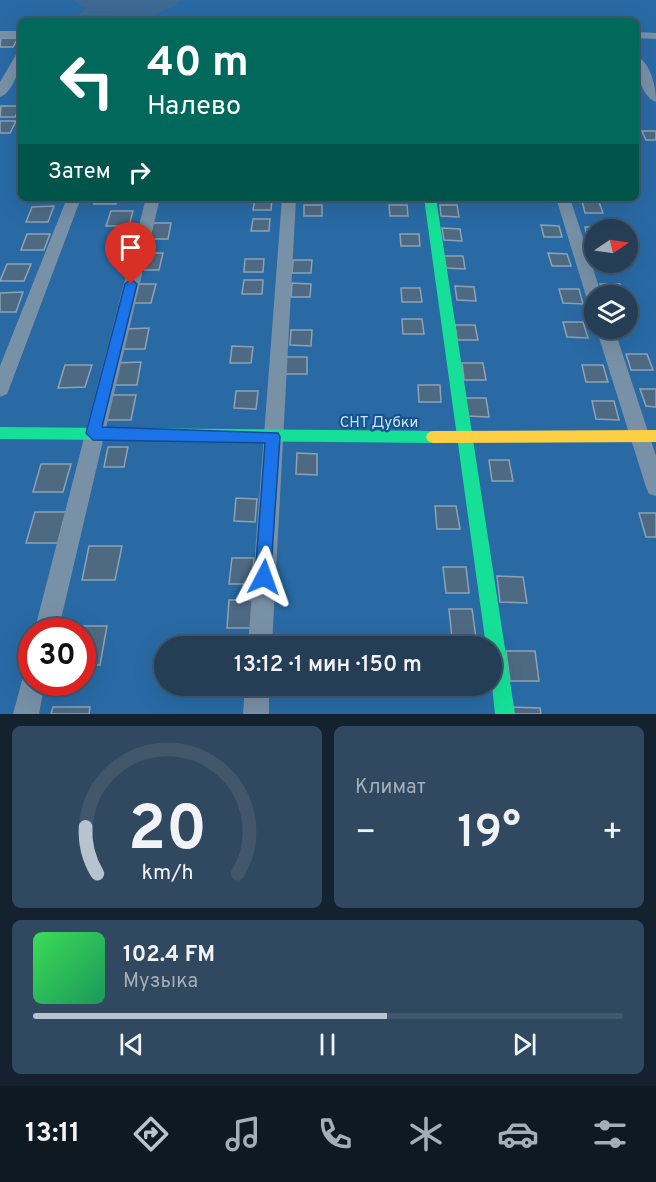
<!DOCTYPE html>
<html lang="ru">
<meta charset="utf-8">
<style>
:root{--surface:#253e56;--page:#314960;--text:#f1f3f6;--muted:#a3aeb9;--line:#42576c;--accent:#b7c3ce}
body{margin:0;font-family:Overpass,sans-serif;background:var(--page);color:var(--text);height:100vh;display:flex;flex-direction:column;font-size:22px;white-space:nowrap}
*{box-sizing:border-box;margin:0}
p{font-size:20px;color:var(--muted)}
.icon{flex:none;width:33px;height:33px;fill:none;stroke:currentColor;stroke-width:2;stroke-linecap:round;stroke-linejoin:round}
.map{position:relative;height:714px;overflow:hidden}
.sheet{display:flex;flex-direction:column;gap:12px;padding:12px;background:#14222f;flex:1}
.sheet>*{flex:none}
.hud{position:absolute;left:18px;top:18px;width:621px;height:183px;border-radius:9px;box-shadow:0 6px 24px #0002,0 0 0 2px var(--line);background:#00695c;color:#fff;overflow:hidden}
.needle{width:39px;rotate:77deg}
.fabs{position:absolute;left:584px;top:219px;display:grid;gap:12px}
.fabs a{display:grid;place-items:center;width:54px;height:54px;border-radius:50%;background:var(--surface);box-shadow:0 6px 24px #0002,0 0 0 2px var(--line);font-size:30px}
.speed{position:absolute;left:18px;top:618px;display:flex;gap:12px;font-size:30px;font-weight:700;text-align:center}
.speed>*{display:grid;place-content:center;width:78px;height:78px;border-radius:50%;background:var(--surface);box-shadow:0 6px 24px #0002,0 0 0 2px var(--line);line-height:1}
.speed .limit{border:9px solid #d22;background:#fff;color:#111}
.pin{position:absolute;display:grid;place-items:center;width:51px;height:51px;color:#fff;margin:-62px -26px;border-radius:50% 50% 50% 0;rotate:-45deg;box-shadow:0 0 6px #0007}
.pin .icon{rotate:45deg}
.me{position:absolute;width:66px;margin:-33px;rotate:4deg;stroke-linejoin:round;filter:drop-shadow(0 0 4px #0008)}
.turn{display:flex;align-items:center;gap:21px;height:126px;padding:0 30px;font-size:27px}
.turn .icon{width:78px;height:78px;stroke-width:2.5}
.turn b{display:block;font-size:42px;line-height:51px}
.then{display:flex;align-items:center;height:57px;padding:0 30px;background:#0003;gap:12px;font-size:22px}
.big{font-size:45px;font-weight:600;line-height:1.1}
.sheet .card{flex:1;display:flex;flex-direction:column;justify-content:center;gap:9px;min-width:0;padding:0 21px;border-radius:9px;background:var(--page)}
.sheet .dial{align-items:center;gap:0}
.dial svg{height:156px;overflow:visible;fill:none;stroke:var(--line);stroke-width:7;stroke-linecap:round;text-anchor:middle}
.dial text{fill:var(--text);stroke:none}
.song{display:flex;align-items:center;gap:18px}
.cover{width:72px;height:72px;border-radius:9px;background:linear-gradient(135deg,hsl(130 70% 55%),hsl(150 70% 35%))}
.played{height:6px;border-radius:3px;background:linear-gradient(90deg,var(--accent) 60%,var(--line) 60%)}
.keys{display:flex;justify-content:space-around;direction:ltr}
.heat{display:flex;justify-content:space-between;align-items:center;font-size:33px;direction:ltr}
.sheet .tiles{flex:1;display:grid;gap:12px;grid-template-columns:1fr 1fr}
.card:last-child{grid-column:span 2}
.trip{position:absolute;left:154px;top:636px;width:348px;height:60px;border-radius:30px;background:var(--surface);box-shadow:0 6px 24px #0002,0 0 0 2px var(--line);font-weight:600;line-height:60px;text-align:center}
.menu{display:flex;height:96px;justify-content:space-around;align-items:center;background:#0f1922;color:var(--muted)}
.menu .icon{width:42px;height:42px}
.menu .selected{color:var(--accent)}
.menu b{font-size:27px;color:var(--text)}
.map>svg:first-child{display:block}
.green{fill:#296aa5;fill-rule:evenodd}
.water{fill:#3d6992}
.building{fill:#4e6a83;stroke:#8da2b4;stroke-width:1.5}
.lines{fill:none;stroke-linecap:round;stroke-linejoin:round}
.street{fill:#7891a7;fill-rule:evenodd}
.fast{fill:#16e098;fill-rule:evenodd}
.slow{fill:#ffcf43;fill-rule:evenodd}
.route{fill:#1a73e8;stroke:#114b97;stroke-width:1.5}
.labels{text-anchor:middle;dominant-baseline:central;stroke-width:4.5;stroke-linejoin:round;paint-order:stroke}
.park-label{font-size:15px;fill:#c8e3fb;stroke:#16548e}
</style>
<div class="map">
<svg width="656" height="714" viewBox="0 0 656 714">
<rect width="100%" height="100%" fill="#315373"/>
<path class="green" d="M 0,0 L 656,0 L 656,714 L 0,714 ZM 21,21 L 636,21 L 636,198 L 21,198 ZM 594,230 L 627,230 L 627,262 L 594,262 ZM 594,296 L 627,296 L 627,328 L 594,328 ZM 32,632 L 82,632 L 82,682 L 32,682 ZM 165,646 L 492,646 L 492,686 L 165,686 Z"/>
<path class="water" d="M 74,0 L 182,0 L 176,3 L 179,5 L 136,21 C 129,13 92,17 78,15 L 87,8 L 80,6 Z"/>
<g class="building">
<polygon points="1,38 18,38 13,47 0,47"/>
<polygon points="1,106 20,106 15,117 0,117"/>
<polygon points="0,121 16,121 10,133 0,133"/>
<polygon points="642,131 656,131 656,140 646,140"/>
<polygon points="96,198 118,198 116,204 94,204"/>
<polygon points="255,199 272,199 271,210 253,210"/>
<polygon points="582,201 599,202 603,213 585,213"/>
<rect x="304" y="205" width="18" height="11"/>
<polygon points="389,205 407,205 408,216 390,216"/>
<polygon points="440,205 457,205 459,217 441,216"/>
<polygon points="54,206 48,222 26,222 32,207"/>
<polygon points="111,211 133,211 129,226 106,226"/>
<polygon points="253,219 270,219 269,231 251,231"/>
<polygon points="149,223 171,223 168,239 145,239"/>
<polygon points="541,225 559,226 562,237 544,237"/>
<polygon points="585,227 603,227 603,230 594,230 594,239 588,239"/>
<polygon points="442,228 460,229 462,241 444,240"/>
<polygon points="27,234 50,234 44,250 21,250"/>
<polygon points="400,234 419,234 420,246 401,246"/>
<polygon points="139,253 163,253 159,270 135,270"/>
<polygon points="548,253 567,254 571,266 552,266"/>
<polygon points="444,256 463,256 465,269 446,268"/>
<polygon points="245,259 264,259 263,272 244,272"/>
<polygon points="293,260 312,260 311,273 292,273"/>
<polygon points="7,264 31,264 24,281 0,281"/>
<polygon points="244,280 263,280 262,294 242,294"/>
<polygon points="292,283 311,284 310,297 291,297"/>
<polygon points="131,284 156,284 151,303 126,303"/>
<polygon points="600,284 620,284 624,296 604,296"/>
<polygon points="455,286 474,287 476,301 457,300"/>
<polygon points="401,288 420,288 422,302 402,302"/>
<polygon points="559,289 579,289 583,304 563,303"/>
<polygon points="23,292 16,312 0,312 0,293"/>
<polygon points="402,319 422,319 424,334 403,334"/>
<polygon points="563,322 583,322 588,338 567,337"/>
<polygon points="455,325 475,325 478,340 457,340"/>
<polygon points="149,328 145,349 119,349 124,329"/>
<polygon points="291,330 312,330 311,346 290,345"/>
<polygon points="232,346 253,347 251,363 230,363"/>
<polygon points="626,354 647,354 653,370 631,370"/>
<polygon points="286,357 307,357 307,374 285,374"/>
<polygon points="141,362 137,385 109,385 115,363"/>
<polygon points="462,363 483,363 486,380 464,380"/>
<polygon points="65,365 92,365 85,387 58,388"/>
<polygon points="582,365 603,365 608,382 586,382"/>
<polygon points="418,385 440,385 441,402 419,402"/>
<polygon points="640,389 656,389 656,407 646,406"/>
<polygon points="236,391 258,391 256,409 234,408"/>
<polygon points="108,395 136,395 131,420 102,420"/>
<polygon points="463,398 486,398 489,417 466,416"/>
<polygon points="592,401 614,401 619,420 596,419"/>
<polygon points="108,447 128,447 124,467 104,467"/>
<polygon points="297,453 317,454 317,475 296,474"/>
<polygon points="489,460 509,460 513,481 492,481"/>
<polygon points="41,464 71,464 63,492 33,492"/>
<polygon points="236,498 257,499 255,522 234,521"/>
<polygon points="435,506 456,506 460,529 437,529"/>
<polygon points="35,512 66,512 58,543 26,543"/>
<polygon points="639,513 656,513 656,537 646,537"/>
<polygon points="89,546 122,546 115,580 82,580"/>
<polygon points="232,558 254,558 252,584 229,584"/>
<polygon points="443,567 466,567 469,593 446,593"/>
<polygon points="497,576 523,577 527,603 500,602"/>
<polygon points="229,600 253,600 251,628 227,628"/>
<polygon points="449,609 472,609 476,638 452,638"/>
<polygon points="73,626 107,626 100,665 82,665 82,632 71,632"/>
<polygon points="506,651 535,651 539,681 510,681"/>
<polygon points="455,686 480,686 481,694 456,694"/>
<polygon points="53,707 90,707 89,714 51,714"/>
<polygon points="510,707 540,708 541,714 511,714"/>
</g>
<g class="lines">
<g class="street">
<rect x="0" y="31" width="21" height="6"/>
<polygon points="636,32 656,33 656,39 636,38"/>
<path d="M 21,51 C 21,65 14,92 0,97 L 0,82 L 17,53 Z"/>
<path d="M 636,56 C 651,62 656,88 656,102 C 641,97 636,70 636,56 Z"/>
<polygon points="67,198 81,198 9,389 7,394 0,397 0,366"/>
<polygon points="146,198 160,198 58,632 34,632"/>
<polygon points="282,198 296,198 272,646 248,646"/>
<polygon points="556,198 570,198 602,296 594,296 594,302 586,296"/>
<polygon points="596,328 614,328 656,456 656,496 649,494 646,487"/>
<polygon points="32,670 32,682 45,682 39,714 13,714 24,673"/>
<polygon points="245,686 269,686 269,714 243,714"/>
</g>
<g class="fast">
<polygon points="424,198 436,198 515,714 495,714 492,686 492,646 486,646"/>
<polygon points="0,427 433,431 438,433 440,437 438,441 433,443 0,439"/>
</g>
<polygon class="slow" points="656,430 656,442 433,443 428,441 426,437 428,433 433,431"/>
</g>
<polygon class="route" points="131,279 137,284 102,427 278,433 280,437 270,583 264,585 258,583 255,577 265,443 93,440 86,433 125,284"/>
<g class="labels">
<g class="park-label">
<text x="379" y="423">СНТ Дубки</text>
</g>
</g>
</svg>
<div class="fabs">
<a><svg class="needle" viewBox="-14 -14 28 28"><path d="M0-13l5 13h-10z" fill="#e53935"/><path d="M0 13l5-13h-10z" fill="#a3aeb9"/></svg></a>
<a><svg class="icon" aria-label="layers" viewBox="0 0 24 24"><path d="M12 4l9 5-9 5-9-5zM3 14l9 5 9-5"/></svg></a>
</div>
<div class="speed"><div class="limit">30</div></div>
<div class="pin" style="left:131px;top:284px;background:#d93025"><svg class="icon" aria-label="arrive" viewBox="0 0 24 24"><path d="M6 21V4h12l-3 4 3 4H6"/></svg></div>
<svg class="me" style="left:264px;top:577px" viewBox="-20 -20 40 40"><path d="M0-17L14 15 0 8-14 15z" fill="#1a73e8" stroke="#fff" stroke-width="4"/></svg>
<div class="trip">13:12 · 1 мин · 150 m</div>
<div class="hud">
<div class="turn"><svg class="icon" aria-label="left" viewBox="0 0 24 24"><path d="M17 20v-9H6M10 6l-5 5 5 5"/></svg><div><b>40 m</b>Налево</div></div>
<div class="then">Затем<svg class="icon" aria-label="right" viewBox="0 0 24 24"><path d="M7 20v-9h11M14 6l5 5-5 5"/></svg></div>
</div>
</div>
<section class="sheet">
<div class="tiles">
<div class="card dial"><svg viewBox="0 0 100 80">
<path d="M14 69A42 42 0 1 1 86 69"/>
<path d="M14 69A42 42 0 0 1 8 45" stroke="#b7c3ce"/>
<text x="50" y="56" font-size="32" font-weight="700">20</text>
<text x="50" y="72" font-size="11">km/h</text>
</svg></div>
<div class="card"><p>Климат</p>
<div class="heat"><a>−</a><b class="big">19°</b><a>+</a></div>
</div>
<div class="card">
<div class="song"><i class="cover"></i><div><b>102.4 FM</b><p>Музыка</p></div></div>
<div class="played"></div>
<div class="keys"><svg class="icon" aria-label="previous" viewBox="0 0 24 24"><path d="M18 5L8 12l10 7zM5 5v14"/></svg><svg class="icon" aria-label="pause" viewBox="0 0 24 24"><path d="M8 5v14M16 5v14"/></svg><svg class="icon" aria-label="next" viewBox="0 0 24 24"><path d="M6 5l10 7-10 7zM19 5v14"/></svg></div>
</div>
</div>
</section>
<nav class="menu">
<b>13:11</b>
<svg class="icon selected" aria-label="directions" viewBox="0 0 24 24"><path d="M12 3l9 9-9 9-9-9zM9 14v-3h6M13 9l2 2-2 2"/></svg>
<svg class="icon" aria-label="music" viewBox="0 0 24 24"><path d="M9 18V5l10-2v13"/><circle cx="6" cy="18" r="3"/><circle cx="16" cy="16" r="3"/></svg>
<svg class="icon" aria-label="phone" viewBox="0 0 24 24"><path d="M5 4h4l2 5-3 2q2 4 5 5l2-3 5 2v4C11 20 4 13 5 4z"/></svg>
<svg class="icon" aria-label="climate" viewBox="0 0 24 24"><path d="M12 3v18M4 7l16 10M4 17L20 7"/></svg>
<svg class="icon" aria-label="car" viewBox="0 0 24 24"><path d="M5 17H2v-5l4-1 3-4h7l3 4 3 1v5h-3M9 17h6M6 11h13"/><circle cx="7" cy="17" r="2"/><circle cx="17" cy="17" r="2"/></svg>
<svg class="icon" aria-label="filters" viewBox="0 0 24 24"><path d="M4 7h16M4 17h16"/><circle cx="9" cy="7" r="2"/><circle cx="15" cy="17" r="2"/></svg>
</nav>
